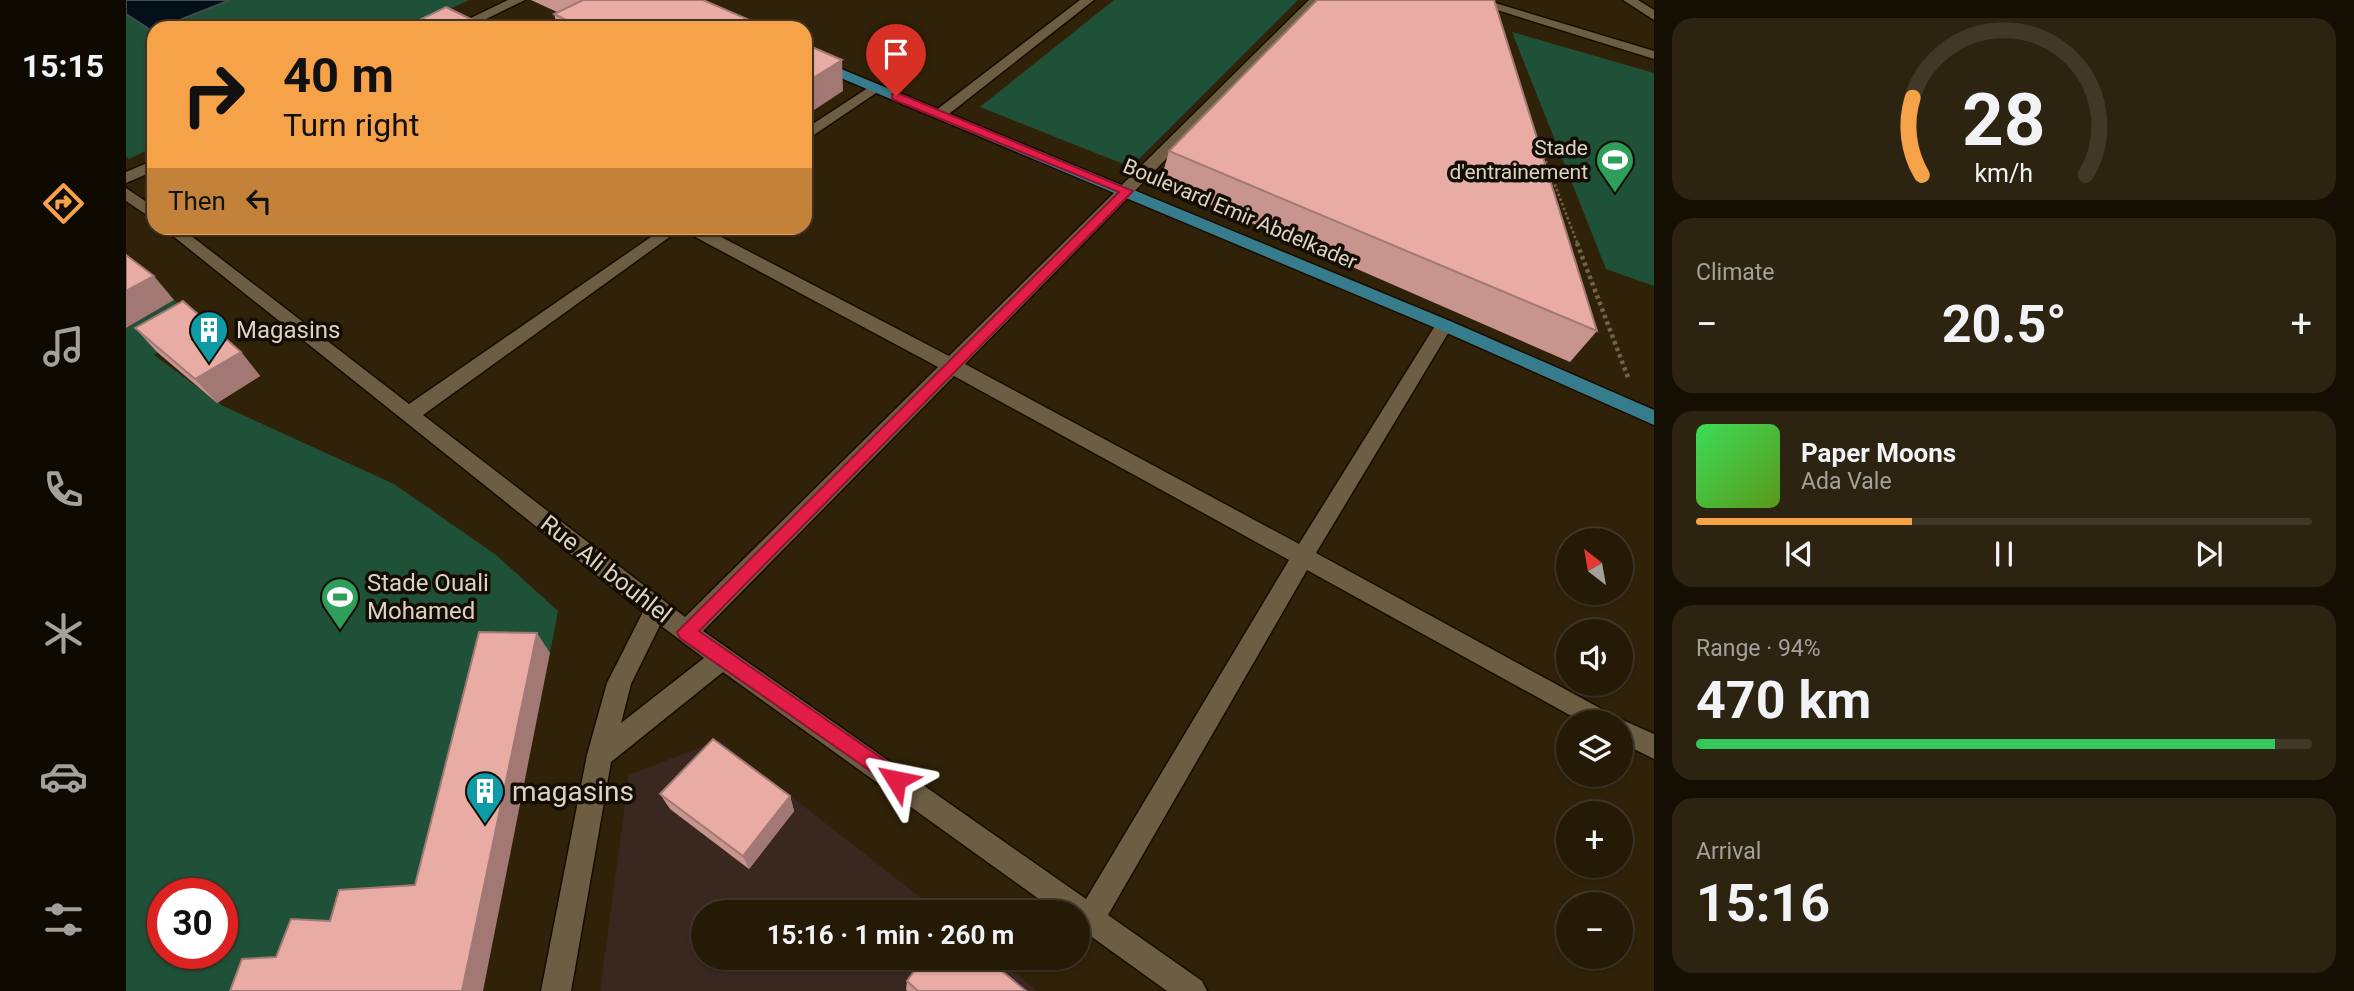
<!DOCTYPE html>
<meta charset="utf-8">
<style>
:root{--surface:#241a06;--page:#2c2310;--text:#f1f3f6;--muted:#a3a19b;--line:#413828;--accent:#f6a248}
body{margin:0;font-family:Roboto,sans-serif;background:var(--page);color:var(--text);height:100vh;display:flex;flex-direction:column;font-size:26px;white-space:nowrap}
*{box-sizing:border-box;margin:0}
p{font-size:23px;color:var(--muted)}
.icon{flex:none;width:38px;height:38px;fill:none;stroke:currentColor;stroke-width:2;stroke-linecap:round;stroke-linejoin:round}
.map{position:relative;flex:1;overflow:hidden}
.details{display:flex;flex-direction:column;gap:18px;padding:18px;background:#140e03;width:700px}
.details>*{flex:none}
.banner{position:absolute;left:21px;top:21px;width:665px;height:214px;border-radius:21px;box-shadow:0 2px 5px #0004,0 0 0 2px var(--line);background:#f6a248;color:#111;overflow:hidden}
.needle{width:46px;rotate:329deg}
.controls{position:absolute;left:1430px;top:528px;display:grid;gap:14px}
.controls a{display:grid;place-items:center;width:77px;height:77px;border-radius:50%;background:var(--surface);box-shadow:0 2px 5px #0004,0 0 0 2px var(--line);font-size:35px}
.speed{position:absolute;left:21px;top:878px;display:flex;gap:14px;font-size:35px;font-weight:700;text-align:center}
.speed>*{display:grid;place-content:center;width:91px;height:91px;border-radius:50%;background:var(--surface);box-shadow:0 2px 5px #0004,0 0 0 2px var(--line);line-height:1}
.speed .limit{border:10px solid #d22;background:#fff;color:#111}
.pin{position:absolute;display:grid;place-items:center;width:60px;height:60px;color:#fff;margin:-72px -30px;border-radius:50% 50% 50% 0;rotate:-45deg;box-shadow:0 0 7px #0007}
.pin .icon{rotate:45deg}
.me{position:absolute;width:77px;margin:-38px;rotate:305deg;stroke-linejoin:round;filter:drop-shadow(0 0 5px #0008)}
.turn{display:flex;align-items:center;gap:24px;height:147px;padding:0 21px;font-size:32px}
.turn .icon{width:91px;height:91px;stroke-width:2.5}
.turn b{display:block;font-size:49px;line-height:60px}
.then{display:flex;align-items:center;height:66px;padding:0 21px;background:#0003;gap:14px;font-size:26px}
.big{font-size:52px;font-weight:700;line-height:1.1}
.details .tile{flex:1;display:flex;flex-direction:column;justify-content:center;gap:10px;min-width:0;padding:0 24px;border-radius:21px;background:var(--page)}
.details .dial{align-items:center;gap:0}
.dial svg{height:182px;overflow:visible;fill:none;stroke:var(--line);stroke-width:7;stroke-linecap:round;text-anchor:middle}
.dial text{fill:var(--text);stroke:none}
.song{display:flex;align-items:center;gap:21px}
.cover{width:84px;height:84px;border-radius:10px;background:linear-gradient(135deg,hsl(130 70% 55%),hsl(90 70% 35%))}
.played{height:7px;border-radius:4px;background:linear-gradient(90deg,var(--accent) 35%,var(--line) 35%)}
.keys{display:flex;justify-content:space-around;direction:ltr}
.heat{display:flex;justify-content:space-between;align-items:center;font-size:38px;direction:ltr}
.charge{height:10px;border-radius:5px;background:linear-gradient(90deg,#34c759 94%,var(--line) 0)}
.trip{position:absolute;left:565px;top:900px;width:399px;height:70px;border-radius:35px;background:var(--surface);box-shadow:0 2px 5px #0004,0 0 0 2px var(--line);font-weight:700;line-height:70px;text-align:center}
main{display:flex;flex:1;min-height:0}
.tab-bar{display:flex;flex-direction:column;width:126px;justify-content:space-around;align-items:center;background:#0e0a02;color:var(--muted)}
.tab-bar .icon{width:49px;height:49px}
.tab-bar .active{color:var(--accent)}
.tab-bar b{font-size:32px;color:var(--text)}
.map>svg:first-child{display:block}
.industrial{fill:#392720}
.green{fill:#1f5138;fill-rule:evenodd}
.water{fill:#021119;stroke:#434b4c;stroke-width:2}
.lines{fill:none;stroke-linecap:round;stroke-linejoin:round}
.minor-casing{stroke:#180b00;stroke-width:3}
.primary-casing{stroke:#180b00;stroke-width:3}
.path-far1{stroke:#70644e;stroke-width:2.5;stroke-dasharray:2.5 2.5;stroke-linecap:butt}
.path{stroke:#70644e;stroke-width:4.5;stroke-dasharray:3.5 3.5;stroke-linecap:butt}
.minor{fill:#6d5d43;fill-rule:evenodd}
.primary{fill:#377c8d;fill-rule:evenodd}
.wall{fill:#c8948e}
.shaded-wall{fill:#a27874}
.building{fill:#e8aca5;stroke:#a27874;stroke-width:2}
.route{fill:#e11d48;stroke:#92132f;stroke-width:2}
.labels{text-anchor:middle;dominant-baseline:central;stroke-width:7;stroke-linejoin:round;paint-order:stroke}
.far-poi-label{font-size:21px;fill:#dcd3c4;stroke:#130d04;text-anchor:end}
.far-street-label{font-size:21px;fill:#dcd3c4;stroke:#130d04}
.poi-label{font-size:24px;fill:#dcd3c4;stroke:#130d04;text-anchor:start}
.street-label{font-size:24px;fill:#dcd3c4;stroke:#130d04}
.near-poi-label{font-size:28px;fill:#dcd3c4;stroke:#130d04;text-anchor:start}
</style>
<main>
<nav class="tab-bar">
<b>15:15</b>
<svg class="icon active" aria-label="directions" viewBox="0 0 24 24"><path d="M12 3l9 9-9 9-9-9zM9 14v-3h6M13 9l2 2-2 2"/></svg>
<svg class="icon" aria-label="music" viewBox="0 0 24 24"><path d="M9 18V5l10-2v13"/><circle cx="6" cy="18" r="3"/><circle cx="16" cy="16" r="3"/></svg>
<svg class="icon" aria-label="phone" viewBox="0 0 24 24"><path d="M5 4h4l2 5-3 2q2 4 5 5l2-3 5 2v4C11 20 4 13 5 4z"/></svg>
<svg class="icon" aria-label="climate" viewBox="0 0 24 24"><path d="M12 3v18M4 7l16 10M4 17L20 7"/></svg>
<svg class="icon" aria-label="car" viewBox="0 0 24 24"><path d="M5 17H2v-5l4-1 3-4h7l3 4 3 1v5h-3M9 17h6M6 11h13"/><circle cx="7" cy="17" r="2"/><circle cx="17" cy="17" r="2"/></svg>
<svg class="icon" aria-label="filters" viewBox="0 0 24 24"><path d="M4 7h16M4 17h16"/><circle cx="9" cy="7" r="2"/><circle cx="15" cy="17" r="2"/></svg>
</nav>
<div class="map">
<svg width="1528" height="991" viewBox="0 0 1528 991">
<rect width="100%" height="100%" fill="#302208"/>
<polygon class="industrial" points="593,740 813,912 578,912 578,957 870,957 911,991 474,991 503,775"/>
<g class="green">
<polygon points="0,0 343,0 283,28 28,28 28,147 3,159 0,157"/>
<polygon points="988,0 1172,0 1005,167 854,107"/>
<polygon points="1386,32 1528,73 1528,286 1480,269"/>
<path d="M 48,300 L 77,325 L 28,355 L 97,406 L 268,484 L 370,555 L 432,611 L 424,653 L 310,897 L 137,991 L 0,991 L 0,328 ZM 37,894 L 96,894 L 96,954 L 37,954 Z"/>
</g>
<polygon class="water" points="0,0 104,0 26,31 0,14"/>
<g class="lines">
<defs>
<g id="minor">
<polygon points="382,0 399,0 342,28 324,28"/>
<polygon points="954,0 968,0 819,117 809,117 809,111"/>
<path d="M 1183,0 L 1196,0 L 839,364 L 1173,544 L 1312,321 L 1324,321 L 1327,325 L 1190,553 L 1492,718 L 1528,734 L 1528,759 L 1494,742 L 1494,723 L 1458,723 L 1181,570 L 982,915 L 1076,981 L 1081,991 L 1041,991 L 952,927 L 952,912 L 931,912 L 597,672 L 485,762 L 445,991 L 415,991 L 461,755 L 481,683 L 517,612 L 37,228 L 55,228 L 283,404 L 538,228 L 556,228 L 297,415 L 559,617 L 812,367 L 560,232 L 558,228 L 578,228 L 823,356 ZM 828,376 L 1163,560 L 960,899 L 577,631 ZM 534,625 L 578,658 L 495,723 L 505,684 Z"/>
<polygon points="1339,0 1359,0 1528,51 1528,59"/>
<polygon points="1497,0 1512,0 1528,10 1528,20"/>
<polygon points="748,84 755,88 753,91 679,141 679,129"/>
<polygon points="28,160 28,171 0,183 0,172"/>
<polygon points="0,188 28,207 28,220 0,201"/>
</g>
<polygon id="primary" points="679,54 1324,321 1528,410 1528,425 1312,329 679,63"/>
</defs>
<use href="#minor" class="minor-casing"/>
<use href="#primary" class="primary-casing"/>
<polyline class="path-far1" points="1409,133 1452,245"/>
<polyline class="path" points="1451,243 1503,380"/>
<use href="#minor" class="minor"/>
<use href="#primary" class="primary"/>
</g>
<g class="wall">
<polygon points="405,0 577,0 642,28 402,28 431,25 428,14 431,12"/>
<polygon points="1043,151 1471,331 1444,362 1034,183"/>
<polygon points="9,328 115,352 134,376 91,403 31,352"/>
<polygon points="534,794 664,796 668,811 623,869 544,809"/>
<polygon points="781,981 900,991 782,991 780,990"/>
</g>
<g class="shaded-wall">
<polygon points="716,60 717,91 679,116 679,83"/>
<polygon points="28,276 48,300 0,328 0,291"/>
<polygon points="115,352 134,376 91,403 69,379"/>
<polygon points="411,633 424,653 357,991 336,991"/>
<polygon points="664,796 668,811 623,869 617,856"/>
</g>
<g class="building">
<polygon points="457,0 577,0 642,28 456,28 428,14"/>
<polygon points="1191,0 1368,0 1471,331 1043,151"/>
<polygon points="320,7 363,28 277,28"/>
<polygon points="419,20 438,28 402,28"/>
<polygon points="679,44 716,60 679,83"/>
<polygon points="0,255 28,276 0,291"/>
<polygon points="57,301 115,352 69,379 9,328"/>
<polygon points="353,632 411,633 336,991 104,991 116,959 150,957 165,919 204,921 213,890 289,885"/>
<polygon points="587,739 664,796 617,856 534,794"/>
<polygon points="798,957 859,957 900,991 792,991 781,981"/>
</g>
<polygon class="route" points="766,94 774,94 1007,191 573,631 777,773 780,780 777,787 770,789 554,638 551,632 993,192 766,99"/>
<defs>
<symbol id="stadium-pin" viewBox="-11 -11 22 30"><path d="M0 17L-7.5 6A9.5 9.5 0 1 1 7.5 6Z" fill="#2e9e5b" stroke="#130d04"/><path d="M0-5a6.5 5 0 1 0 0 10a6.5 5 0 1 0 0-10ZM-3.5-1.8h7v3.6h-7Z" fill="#fff"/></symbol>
<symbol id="building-pin" viewBox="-11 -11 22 30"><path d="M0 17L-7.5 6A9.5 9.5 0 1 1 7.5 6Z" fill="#0f9aa8" stroke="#130d04"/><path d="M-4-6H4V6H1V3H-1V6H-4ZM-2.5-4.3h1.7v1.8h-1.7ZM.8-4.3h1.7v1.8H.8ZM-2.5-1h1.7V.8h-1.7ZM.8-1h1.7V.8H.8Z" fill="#fff"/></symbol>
</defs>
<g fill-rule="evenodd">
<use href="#stadium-pin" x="1467" y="138" width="44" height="60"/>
<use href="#building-pin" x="61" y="308" width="44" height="60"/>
<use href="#stadium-pin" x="192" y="575" width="44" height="60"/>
<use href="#building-pin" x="337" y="769" width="44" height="60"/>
</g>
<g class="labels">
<g class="far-poi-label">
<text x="1462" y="148">Stade<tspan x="1462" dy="24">d'entrainement</tspan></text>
</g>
<g class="far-street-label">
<text transform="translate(1114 214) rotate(23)">Boulevard Emir Abdelkader</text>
</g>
<g class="poi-label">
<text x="110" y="330">Magasins</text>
<text x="241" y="583">Stade Ouali<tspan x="241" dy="28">Mohamed</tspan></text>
</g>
<g class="street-label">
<text transform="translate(480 569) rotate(38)">Rue Ali bouhlel</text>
</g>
<g class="near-poi-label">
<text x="386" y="791">magasins</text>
</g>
</g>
</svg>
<div class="controls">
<a><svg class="needle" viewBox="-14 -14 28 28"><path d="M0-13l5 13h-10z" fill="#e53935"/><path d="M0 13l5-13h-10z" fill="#a3a19b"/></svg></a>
<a><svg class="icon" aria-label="sound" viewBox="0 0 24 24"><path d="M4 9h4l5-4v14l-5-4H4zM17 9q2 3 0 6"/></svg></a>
<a><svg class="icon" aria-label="layers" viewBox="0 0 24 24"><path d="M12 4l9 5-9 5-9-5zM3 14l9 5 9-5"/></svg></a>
<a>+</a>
<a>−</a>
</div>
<div class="speed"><div class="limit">30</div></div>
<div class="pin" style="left:770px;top:96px;background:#d93025"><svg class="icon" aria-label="arrive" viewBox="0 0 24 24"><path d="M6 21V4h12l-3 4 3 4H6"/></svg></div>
<svg class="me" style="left:770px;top:780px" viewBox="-20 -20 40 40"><path d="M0-17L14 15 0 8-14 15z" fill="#e11d48" stroke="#fff" stroke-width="4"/></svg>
<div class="trip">15:16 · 1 min · 260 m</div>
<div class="banner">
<div class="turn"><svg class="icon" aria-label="right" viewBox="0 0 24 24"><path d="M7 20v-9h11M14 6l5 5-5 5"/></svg><div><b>40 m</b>Turn right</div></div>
<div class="then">Then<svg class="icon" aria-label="left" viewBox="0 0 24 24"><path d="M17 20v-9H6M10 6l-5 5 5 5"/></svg></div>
</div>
</div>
<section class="details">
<div class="tile dial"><svg viewBox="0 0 100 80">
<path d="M14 69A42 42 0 1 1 86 69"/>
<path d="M14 69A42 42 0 0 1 10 35" stroke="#f6a248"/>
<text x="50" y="56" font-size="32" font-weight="700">28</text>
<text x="50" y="72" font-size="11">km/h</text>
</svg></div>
<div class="tile"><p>Climate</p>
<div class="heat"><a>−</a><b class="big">20.5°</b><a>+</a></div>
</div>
<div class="tile">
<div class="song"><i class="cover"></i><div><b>Paper Moons</b><p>Ada Vale</p></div></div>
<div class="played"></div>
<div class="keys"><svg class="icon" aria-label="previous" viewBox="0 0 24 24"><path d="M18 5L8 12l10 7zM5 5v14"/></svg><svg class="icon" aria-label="pause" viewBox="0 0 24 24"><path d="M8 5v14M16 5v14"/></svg><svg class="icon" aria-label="next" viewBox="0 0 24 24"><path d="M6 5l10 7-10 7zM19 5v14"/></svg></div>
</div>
<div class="tile"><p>Range · 94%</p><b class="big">470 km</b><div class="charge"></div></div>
<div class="tile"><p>Arrival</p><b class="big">15:16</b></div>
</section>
</main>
